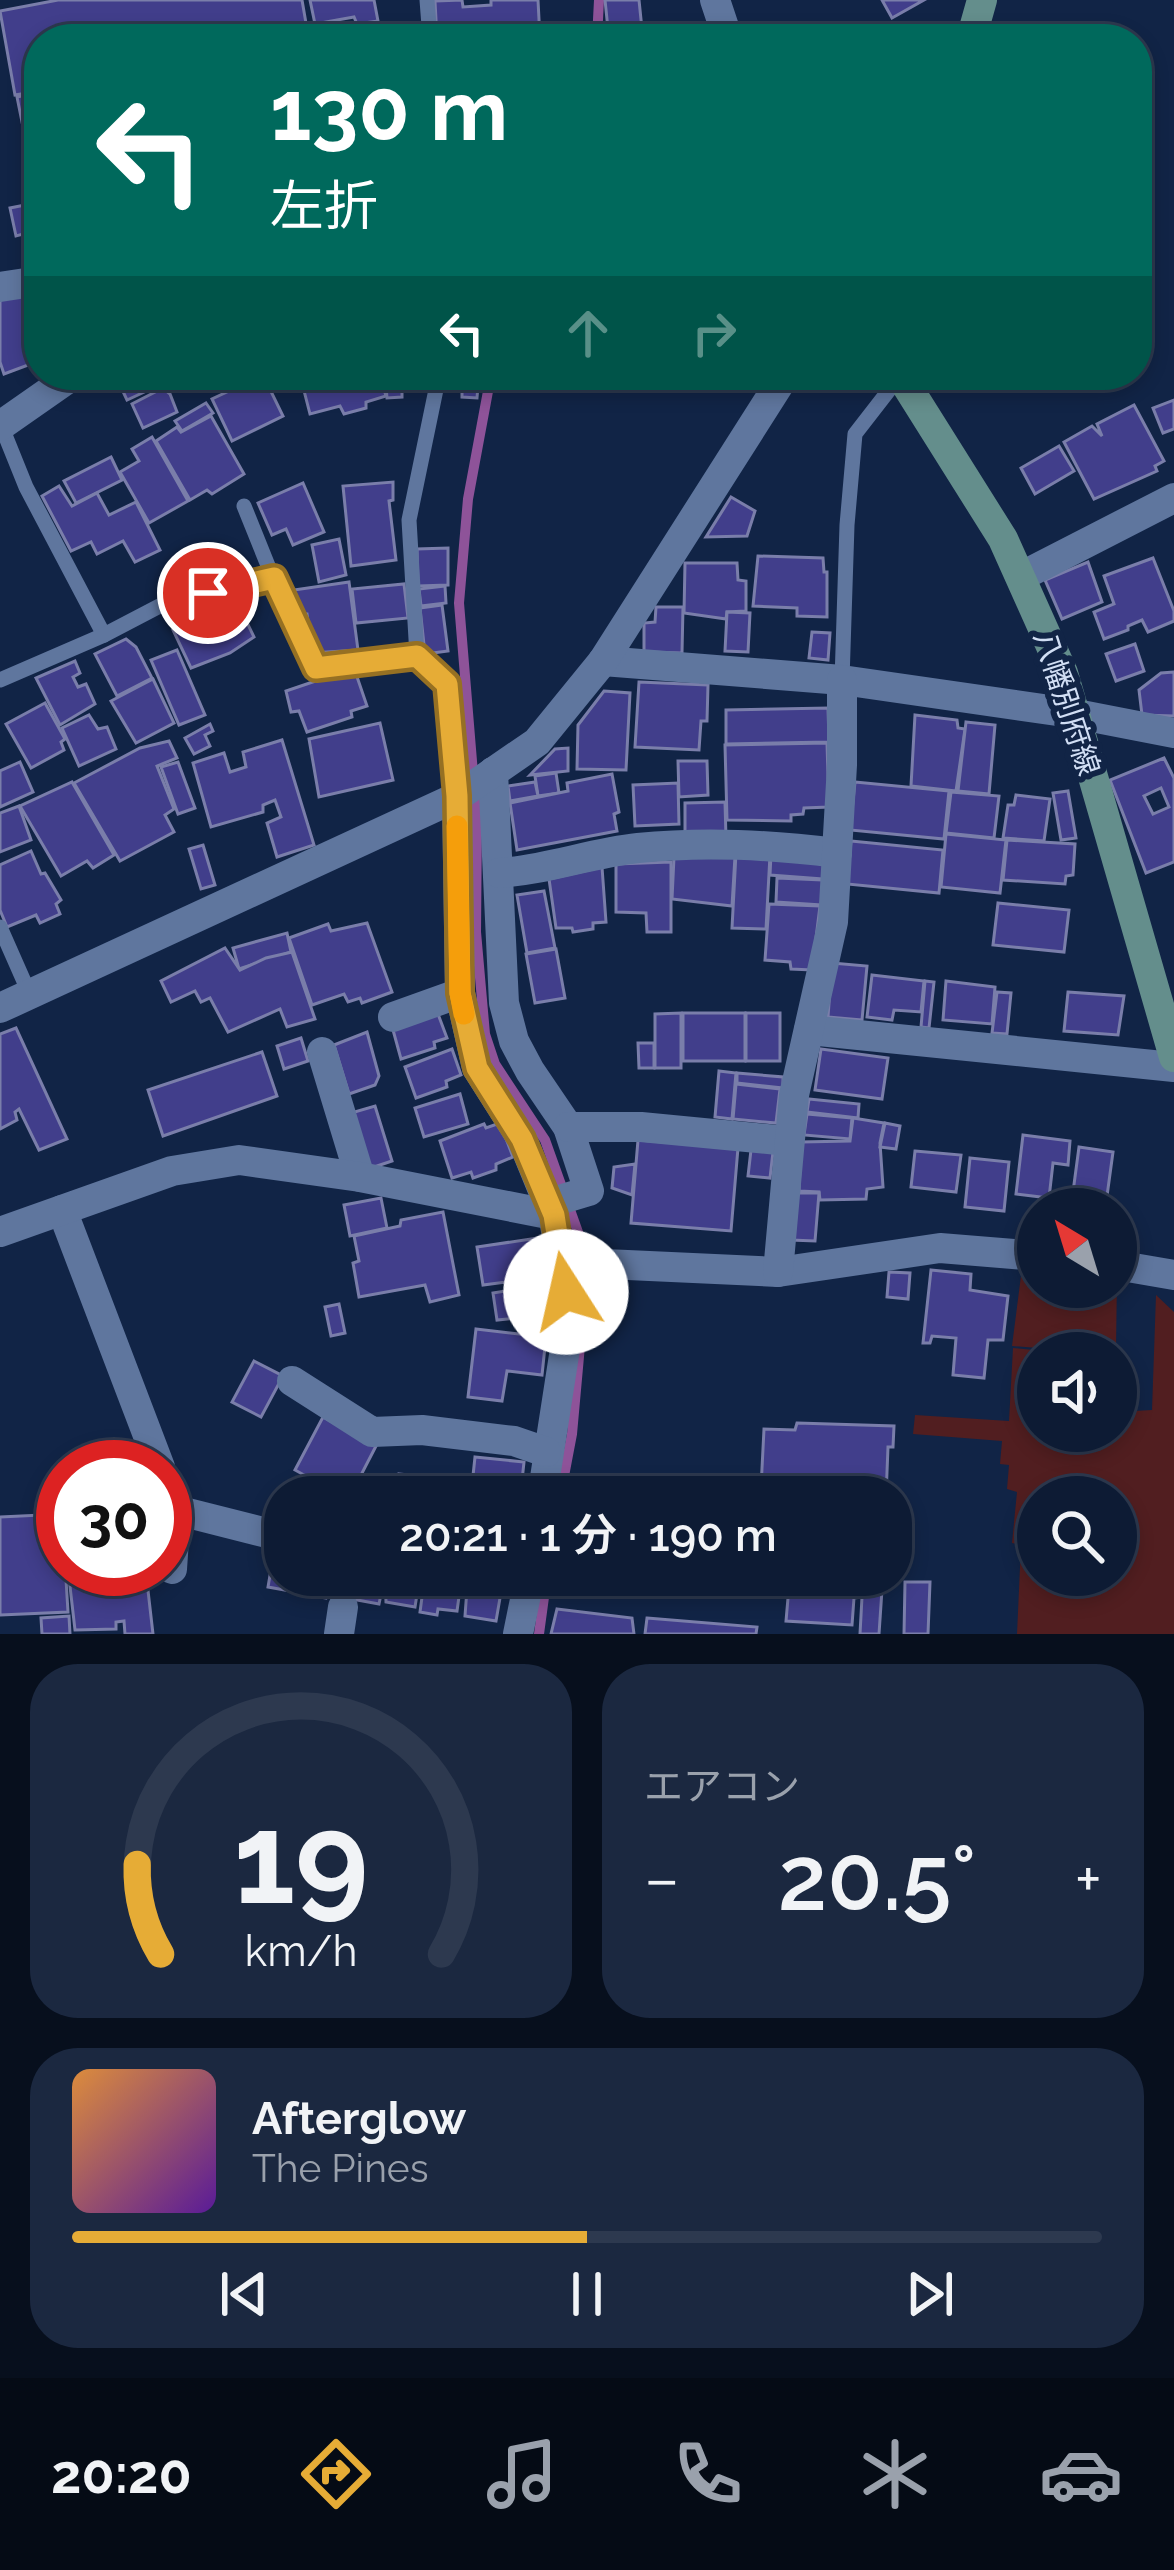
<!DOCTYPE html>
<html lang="ja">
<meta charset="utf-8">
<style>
:root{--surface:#0d1b34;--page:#1b2840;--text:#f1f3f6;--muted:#9aa1ac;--line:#2d394f;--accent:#e6ac36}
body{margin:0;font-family:Raleway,"Noto Sans JP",sans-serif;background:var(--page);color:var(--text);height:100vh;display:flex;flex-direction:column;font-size:45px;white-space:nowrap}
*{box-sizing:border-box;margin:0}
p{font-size:39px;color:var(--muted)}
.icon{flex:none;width:66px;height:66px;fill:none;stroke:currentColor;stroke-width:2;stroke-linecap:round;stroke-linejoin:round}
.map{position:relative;height:1634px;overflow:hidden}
.sheet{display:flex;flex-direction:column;gap:30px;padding:30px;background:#070f1d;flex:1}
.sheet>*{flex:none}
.guide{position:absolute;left:24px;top:24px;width:1128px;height:366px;border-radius:48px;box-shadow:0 6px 18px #0003,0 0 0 3px var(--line);background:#00695c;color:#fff;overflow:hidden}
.needle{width:78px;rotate:322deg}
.buttons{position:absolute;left:1017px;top:1188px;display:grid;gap:24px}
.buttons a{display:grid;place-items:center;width:120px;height:120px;border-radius:50%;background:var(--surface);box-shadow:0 6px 18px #0003,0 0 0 3px var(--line);font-size:60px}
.speed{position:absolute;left:36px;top:1440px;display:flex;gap:24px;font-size:60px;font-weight:700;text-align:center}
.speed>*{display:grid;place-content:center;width:156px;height:156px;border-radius:50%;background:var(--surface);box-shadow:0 6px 18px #0003,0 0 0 3px var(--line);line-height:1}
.speed .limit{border:18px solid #d22;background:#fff;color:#111}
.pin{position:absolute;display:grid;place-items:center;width:102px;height:102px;color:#fff;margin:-51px;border:6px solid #fff;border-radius:50%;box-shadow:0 3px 12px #0007}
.me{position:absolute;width:132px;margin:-66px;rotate:350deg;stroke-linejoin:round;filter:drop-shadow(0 0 9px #0008)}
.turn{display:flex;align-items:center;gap:42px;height:252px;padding:0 48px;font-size:54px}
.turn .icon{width:156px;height:156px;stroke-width:2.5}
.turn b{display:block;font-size:84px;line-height:102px}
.lanes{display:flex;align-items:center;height:114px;padding:0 48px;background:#0003;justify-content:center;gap:60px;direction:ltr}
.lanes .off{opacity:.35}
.big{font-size:90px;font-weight:600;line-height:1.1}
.sheet .tile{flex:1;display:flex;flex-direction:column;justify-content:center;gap:18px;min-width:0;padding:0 42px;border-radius:48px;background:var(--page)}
.sheet .dial{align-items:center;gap:0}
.dial svg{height:312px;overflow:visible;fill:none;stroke:var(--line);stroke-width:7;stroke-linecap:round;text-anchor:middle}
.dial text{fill:var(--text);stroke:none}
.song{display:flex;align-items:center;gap:36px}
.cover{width:144px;height:144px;border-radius:18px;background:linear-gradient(135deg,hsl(30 70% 55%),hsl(270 70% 35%))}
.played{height:12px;border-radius:6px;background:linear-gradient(90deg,var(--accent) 50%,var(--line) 50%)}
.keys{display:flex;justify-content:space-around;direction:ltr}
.heat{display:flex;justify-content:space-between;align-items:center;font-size:66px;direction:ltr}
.sheet .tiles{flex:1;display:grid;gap:30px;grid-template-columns:1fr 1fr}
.tile:last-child{grid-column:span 2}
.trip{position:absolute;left:264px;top:1476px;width:648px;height:120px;border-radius:48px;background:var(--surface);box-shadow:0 6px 18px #0003,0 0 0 3px var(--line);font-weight:600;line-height:120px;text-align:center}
.dock{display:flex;height:192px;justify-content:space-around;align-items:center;background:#050b15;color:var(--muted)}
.dock .icon{width:84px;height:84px}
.dock .selected{color:var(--accent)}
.dock b{font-size:54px;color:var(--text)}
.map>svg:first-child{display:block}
.green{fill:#511e20;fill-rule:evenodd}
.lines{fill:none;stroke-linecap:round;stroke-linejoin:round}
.stream{stroke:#8e5399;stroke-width:10}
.building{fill:#413e8b;stroke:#7a7eaa;stroke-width:3;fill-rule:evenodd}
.lane{stroke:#5f769e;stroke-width:15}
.street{stroke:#5f769e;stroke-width:30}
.secondary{stroke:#648e8c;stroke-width:30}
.route-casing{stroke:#967023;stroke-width:30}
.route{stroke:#e6ac36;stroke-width:21}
.slow{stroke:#f59e0b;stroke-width:21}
.labels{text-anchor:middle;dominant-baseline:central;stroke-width:12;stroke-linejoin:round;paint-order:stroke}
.street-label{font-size:30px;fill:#d1def4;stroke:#112446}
</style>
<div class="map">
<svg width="1174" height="1634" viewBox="0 0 1174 1634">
<rect width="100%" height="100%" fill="#112446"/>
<g class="green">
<polygon points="1022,1268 1038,1270 1038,1287 1116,1287 1117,1277 1116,1349 1102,1353 1012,1346"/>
<path d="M 1156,1295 L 1174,1312 L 1174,1634 L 1017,1634 L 1021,1545 L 1012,1543 L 1017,1492 L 1007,1489 L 1009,1465 L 1000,1464 L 1002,1441 L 913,1434 L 915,1415 L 1009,1421 L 1013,1348 L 1066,1353 L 1038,1353 L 1038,1431 L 1116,1431 L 1116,1412 L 1152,1410 ZM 1038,1497 L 1116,1497 L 1116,1575 L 1038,1575 Z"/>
</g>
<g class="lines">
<g class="stream">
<polyline points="597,39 599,0"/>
<polyline points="491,375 468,499 459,603 477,822 476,932 485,1034 495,1064 545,1140 584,1249 585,1290 572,1434 560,1497"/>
<polyline points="539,1634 547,1575"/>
</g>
</g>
<g class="building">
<polygon points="58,0 302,0 307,29 297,32 296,39 39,39 39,91 15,95 0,11"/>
<polygon points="310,0 374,0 378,21 357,24 354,17 315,24"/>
<polygon points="462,0 463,7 491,5 491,0 538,0 540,39 437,39 435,1"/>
<polygon points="605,0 639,0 643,39 609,39"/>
<polygon points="882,0 924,0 892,18"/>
<polygon points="39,92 39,123 23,127 17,97"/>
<polygon points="39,125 39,199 26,128"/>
<polygon points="30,204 35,231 16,236 10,208"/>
<polygon points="39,283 39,361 4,374 0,362 0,293"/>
<polygon points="136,375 152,375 157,386 127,400 119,383"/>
<polygon points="263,375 283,416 232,441 212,399"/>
<polygon points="300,375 380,375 386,396 366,402 366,408 344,414 340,406 310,414"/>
<polygon points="385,375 431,375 430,389 402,389 402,397 387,398"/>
<polygon points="445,375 479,375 477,398 462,397 462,391 443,388"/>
<polygon points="163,388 170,394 177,412 143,428 132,404"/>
<polygon points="1174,400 1174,429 1163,433 1153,408"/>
<polygon points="206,403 213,413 182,431 175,421"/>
<polygon points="1134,405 1164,461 1155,466 1157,471 1094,499 1064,442 1092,426 1102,436 1097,424"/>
<polygon points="211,416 244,474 212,494 207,490 190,500 156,441 177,427 181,432"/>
<polygon points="152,437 188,501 149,523 120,472 139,461 132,449"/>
<polygon points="1059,446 1074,471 1035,494 1021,468"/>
<polygon points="111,457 122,480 76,503 64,481"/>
<polygon points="393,482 393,500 389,501 396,560 351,566 343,486"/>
<polygon points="303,483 324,532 293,545 286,529 272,535 258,503"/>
<polygon points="59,486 72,506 97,493 109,515 136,502 160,550 135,562 123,541 97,554 91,542 71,551 42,496"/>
<polygon points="731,497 755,511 747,536 706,537"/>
<polygon points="339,539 346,575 319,582 312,545"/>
<polygon points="448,548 448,585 418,586 417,549"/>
<polygon points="758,556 823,558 824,572 827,572 827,617 797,616 797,608 753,606"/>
<polygon points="1153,558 1174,611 1174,621 1148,632 1142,620 1128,626 1128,630 1104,639 1094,612 1114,604 1104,576"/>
<polygon points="1088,562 1102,602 1062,619 1045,580"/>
<polygon points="685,563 737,563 738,580 746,581 746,611 727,612 726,619 684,613"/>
<polygon points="349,582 358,650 312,653 307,614 297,614 294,590"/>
<polygon points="404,584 408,618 356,623 352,589"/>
<polygon points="445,586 446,603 421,606 419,589"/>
<polygon points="223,605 231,616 242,612 254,637 230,653 191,668 173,630"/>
<polygon points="442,605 448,651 425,654 420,608"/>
<polygon points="656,607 683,607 682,653 644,652 644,623 655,622"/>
<polygon points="727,612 750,613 748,652 725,651"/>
<polygon points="812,632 830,633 828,660 809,658"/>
<polygon points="126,639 136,647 152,678 117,696 95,654"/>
<polygon points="1135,644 1144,671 1116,681 1106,654"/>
<polygon points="177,650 205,715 179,725 151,660"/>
<polygon points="75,661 80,673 73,677 78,687 86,684 95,704 60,725 36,678"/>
<polygon points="354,668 367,706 351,711 352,717 307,732 299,711 291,712 286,691"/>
<polygon points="1174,672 1174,716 1142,715 1139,690 1161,673"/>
<polygon points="153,679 174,723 136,743 111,701"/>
<polygon points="639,682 708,685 707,721 701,721 699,750 635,747"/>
<polygon points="604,691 630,693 626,770 577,769 578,725"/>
<polygon points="45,703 65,739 61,742 64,750 31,768 6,724"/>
<polygon points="828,708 829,742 726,744 726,710"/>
<polygon points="89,715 98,729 107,727 116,749 79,766 62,728"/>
<polygon points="915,715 957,720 958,728 965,729 956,791 911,786"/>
<polygon points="966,722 995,725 989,794 958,791"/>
<polygon points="380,723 393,780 319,797 309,739"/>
<polygon points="210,724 213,731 205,735 210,746 194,754 185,738"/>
<polygon points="282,740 314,845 277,857 267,823 281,817 275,800 263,805 263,812 211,827 193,763 224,753 230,772 246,767 243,752"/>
<polygon points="169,741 177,758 157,766 174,809 165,815 174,832 120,861 74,783 140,748"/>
<polygon points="827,743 829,807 804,808 803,814 791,815 791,821 727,820 725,745"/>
<polygon points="568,748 568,771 530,775 555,749"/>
<path d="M 1164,758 L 1174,778 L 1174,862 L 1146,873 L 1110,780 ZM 1161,788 L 1169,807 L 1153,814 L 1144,796 Z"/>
<polygon points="678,761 707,761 708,795 679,797"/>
<polygon points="20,762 33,792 0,807 0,771"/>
<polygon points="178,762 195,808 178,814 161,767"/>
<polygon points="556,773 559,793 538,796 535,776"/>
<polygon points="612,774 619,812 614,814 617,831 517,850 510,803 568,791 567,783"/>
<polygon points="72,782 114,855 93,868 87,861 61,876 20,806"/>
<polygon points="535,782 538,796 510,801 508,786"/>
<polygon points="855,782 949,791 944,839 850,830"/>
<polygon points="678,783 679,824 635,826 633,785"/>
<polygon points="1068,791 1076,838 1061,840 1053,793"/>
<polygon points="951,792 999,796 994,838 946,833"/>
<polygon points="1016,795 1050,799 1044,841 1003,838 1008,805 1014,805"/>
<polygon points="725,802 726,838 685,838 685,803"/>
<polygon points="19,806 31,840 0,852 0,813"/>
<polygon points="946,834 1006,840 1000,893 941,887"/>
<polygon points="1007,840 1075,844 1073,875 1066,876 1065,884 1003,880"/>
<polygon points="851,841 943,850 939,893 847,884"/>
<polygon points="203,845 215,885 201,889 189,849"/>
<polygon points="31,851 41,874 45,873 61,900 56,904 60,914 40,923 36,915 7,927 0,910 0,865"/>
<polygon points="736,853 770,855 766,929 732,928"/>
<polygon points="771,854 825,858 823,879 770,875"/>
<polygon points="735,856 732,906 672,899 674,857"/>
<polygon points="671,862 671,932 647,932 646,913 616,912 616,864"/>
<polygon points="602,867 606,922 593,923 593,929 573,932 572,928 556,928 549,879"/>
<polygon points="777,878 823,880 822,905 776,902"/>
<polygon points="544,891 555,948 527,953 517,895"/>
<polygon points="998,903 1069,910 1064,952 993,945"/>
<polygon points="769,904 820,906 812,970 791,969 790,962 765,960"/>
<polygon points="367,923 392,992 362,1003 360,998 348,1002 344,994 312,1005 289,938 328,924 331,931"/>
<polygon points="287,933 291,952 239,969 233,948"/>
<polygon points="225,948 240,970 266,958 292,952 315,1019 287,1027 280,1009 228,1032 210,998 201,1002 195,991 171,1002 161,981"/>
<polygon points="556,949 565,998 535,1003 526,954"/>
<polygon points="832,963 867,966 862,1020 828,1017"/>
<polygon points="872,975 924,981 921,1012 894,1010 892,1020 867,1017"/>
<polygon points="925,981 934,982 929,1028 921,1027"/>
<polygon points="946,981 995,987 992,1024 943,1020"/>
<polygon points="997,992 1011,993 1007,1034 992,1033"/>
<polygon points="1068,992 1124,996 1118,1035 1064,1031"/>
<polygon points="681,1013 681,1068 655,1068 655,1014"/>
<rect x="683" y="1013" width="62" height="48"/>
<rect x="746" y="1013" width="34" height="48"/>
<polygon points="438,1014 447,1038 434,1042 435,1048 401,1059 393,1030"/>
<polygon points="16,1028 67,1139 39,1150 19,1109 15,1112 17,1120 0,1129 0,1034"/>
<polygon points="367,1032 379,1076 375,1085 349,1094 334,1045"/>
<polygon points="301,1038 308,1061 284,1069 277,1046"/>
<polygon points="638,1043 654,1043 654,1068 639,1068"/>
<polygon points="452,1049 461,1075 446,1081 447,1087 416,1098 405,1067"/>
<polygon points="821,1049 888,1058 882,1099 815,1090"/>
<polygon points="262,1052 277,1096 163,1136 148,1090"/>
<polygon points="719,1071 736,1073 732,1119 715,1117"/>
<polygon points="737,1073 783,1077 783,1088 737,1083"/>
<polygon points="736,1084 780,1089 776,1123 733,1119"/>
<polygon points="460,1094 468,1124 424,1137 415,1108"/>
<polygon points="809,1099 859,1104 858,1118 807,1112"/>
<polygon points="375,1106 392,1161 368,1169 351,1113"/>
<polygon points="807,1114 852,1118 850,1139 804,1135"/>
<polygon points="853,1118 884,1123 880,1143 883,1187 867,1189 866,1199 820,1200 819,1192 799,1191 801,1142 850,1141"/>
<polygon points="500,1123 513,1157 496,1164 496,1170 473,1178 471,1172 452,1178 440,1141 484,1124 486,1128"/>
<polygon points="885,1123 900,1126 896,1149 880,1147"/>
<polygon points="1023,1135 1070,1141 1068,1165 1053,1163 1049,1198 1016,1194"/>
<polygon points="638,1140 738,1148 731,1231 631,1223"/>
<polygon points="1079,1147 1113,1152 1107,1196 1073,1192"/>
<polygon points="751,1150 773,1152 770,1178 748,1176"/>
<polygon points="915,1151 961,1155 956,1192 911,1187"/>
<polygon points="970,1158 1009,1162 1004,1211 965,1207"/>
<polygon points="635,1164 632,1195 612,1188 614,1167"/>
<polygon points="794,1193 819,1193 815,1241 791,1240"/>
<polygon points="381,1198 387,1228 350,1236 344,1205"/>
<polygon points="443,1212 459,1295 430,1302 425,1285 359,1297 353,1263 359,1261 354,1236 400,1226 401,1220"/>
<polygon points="538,1238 544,1277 483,1285 477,1247"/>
<polygon points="931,1270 971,1274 970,1290 1008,1296 1003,1340 988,1340 984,1378 953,1375 956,1338 932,1336 930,1343 923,1343"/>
<polygon points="889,1272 910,1273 908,1299 887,1297"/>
<polygon points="542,1285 546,1320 518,1324 517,1318 497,1320 493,1293"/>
<polygon points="339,1304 345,1333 331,1336 325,1307"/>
<polygon points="476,1329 546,1337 542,1375 507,1371 502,1401 468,1397"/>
<polygon points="254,1361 283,1376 261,1417 232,1402"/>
<polygon points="323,1417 376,1446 359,1479 353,1477 335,1492 295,1470"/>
<polygon points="797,1423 894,1426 893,1447 888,1447 886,1497 788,1497 788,1490 761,1488 764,1429 795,1430"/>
<polygon points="475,1457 524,1462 521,1490 472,1485"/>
<polygon points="399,1474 460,1480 458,1497 397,1497"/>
<polygon points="62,1514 68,1612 0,1615 0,1517"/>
<polygon points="276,1540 285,1542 285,1575 304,1575 301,1593 268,1587"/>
<polygon points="68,1569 108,1569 109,1575 146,1573 153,1634 125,1634 124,1621 116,1622 116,1629 75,1630"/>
<polygon points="308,1575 344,1575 341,1594 328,1592 326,1598 304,1594"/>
<polygon points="345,1575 380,1575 384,1580 379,1604 341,1597"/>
<polygon points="385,1575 420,1575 415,1607 386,1602"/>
<polygon points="425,1575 462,1575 457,1611 438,1609 437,1615 420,1612"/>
<polygon points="468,1575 504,1575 496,1621 465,1616"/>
<polygon points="790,1575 816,1575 816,1582 819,1582 820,1575 883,1575 879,1634 860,1634 862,1597 854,1598 852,1625 786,1621"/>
<polygon points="905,1582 930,1582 928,1634 904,1634"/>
<polygon points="557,1609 632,1618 634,1634 551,1634"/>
<polygon points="69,1616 70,1634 42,1634 41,1618"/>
<polygon points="647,1618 757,1627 756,1634 645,1634"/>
</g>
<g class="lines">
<g class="lane">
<polyline points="427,0 430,39"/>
<polyline points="1,425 26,487 104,635"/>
<polyline points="244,506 273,578"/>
<polyline points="417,656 409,520 439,375"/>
<polyline points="0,680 104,635 171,600 273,578 316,668 417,656 447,684 457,797"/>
<polyline points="842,680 847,525 855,434 900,376"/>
<polyline points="0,927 30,995"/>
</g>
<g class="street">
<polyline points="715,0 728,39"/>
<polyline points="0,287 39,281"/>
<polyline points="0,426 73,375"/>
<polyline points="1022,576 1174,498"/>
<polyline points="603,661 842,680 1071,713 1174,733"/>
<polyline points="493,772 504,1003 514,1041 530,1071 568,1127 589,1191 549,1203"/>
<polyline points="457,797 460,993 477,1068 522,1139 553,1215 562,1262 569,1323 542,1497"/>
<path d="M 499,873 C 546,870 591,853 638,848 C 706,841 770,845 837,853"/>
<polyline points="0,1008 457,797 537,742 603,661 785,375"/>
<polyline points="393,1017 460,993"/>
<polyline points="809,1030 1174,1067"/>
<polyline points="322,1052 360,1177"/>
<polyline points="568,1127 641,1127 788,1141"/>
<polyline points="62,1210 160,1467"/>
<polyline points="0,1232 172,1171 239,1160 360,1177 553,1215"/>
<polyline points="562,1262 778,1272 940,1248 1038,1256"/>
<polyline points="1116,1265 1174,1275"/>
<polyline points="778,1272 794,1095 833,922 842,765 842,680"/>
<polyline points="292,1381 372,1432 422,1430 514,1441 546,1452"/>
<polyline points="165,1481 176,1510 267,1533"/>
<polyline points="172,1569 176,1510"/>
<polyline points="339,1634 343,1607"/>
<polyline points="518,1634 530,1575"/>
</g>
<g class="secondary">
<polyline points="971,39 982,0"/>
<polyline points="900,375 1003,539 1063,673 1174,1057"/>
</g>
</g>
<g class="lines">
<defs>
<polyline id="route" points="208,593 274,578 316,668 417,656 447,684 457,796 460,993 477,1068 522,1139 554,1215 566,1292"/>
</defs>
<use href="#route" class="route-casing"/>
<use href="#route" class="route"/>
<polyline class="slow" points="457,826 460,993 464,1014"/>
</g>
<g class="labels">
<g class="street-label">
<text transform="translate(1067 703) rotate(72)">八幡別府線</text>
</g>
</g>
</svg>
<div class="buttons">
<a><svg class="needle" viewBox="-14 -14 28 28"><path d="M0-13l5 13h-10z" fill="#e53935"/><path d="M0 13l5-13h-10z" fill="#9aa1ac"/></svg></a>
<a><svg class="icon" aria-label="sound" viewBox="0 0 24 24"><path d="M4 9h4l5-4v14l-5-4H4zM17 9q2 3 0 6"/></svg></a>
<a><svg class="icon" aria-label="search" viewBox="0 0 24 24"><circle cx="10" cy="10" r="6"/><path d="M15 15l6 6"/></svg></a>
</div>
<div class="speed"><div class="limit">30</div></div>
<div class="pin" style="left:208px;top:593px;background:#d93025"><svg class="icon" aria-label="arrive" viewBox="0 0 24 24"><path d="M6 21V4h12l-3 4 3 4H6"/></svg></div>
<svg class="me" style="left:566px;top:1292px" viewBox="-20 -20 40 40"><circle r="19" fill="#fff"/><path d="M0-13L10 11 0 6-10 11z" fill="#e6ac36"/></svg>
<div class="trip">20:21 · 1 分 · 190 m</div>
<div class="guide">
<div class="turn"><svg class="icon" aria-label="left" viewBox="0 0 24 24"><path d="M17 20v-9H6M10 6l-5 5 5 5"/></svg><div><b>130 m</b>左折</div></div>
<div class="lanes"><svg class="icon" aria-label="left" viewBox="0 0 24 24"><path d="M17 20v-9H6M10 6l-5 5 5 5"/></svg><svg class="icon off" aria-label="ahead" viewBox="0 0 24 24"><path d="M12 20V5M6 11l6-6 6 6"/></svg><svg class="icon off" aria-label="right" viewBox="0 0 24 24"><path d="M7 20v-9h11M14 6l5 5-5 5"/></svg></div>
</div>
</div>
<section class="sheet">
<div class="tiles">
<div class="tile dial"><svg viewBox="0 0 100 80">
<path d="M14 69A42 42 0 1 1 86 69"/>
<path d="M14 69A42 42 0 0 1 8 46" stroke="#e6ac36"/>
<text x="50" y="56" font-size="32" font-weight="700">19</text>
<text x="50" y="72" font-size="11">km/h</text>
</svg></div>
<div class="tile"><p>エアコン</p>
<div class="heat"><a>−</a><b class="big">20.5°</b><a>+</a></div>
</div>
<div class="tile">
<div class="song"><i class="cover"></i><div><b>Afterglow</b><p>The Pines</p></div></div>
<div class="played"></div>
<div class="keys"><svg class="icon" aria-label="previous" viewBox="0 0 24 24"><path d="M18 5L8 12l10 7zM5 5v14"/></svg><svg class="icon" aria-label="pause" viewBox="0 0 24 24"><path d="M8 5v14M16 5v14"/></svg><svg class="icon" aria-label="next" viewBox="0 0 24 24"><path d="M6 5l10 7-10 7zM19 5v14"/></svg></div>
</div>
</div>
</section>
<nav class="dock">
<b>20:20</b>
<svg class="icon selected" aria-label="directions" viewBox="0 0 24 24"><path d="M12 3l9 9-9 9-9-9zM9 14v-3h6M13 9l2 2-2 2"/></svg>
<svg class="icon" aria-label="music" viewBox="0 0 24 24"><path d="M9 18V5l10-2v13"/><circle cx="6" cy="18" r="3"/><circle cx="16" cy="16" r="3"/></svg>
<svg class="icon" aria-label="phone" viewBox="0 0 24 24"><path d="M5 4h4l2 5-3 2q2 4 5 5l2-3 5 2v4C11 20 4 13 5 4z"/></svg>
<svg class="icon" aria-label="climate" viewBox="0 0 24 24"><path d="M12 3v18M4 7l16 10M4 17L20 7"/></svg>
<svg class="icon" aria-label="car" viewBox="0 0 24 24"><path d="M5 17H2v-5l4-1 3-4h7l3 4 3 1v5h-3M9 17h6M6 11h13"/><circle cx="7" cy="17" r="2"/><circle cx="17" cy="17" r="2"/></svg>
</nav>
